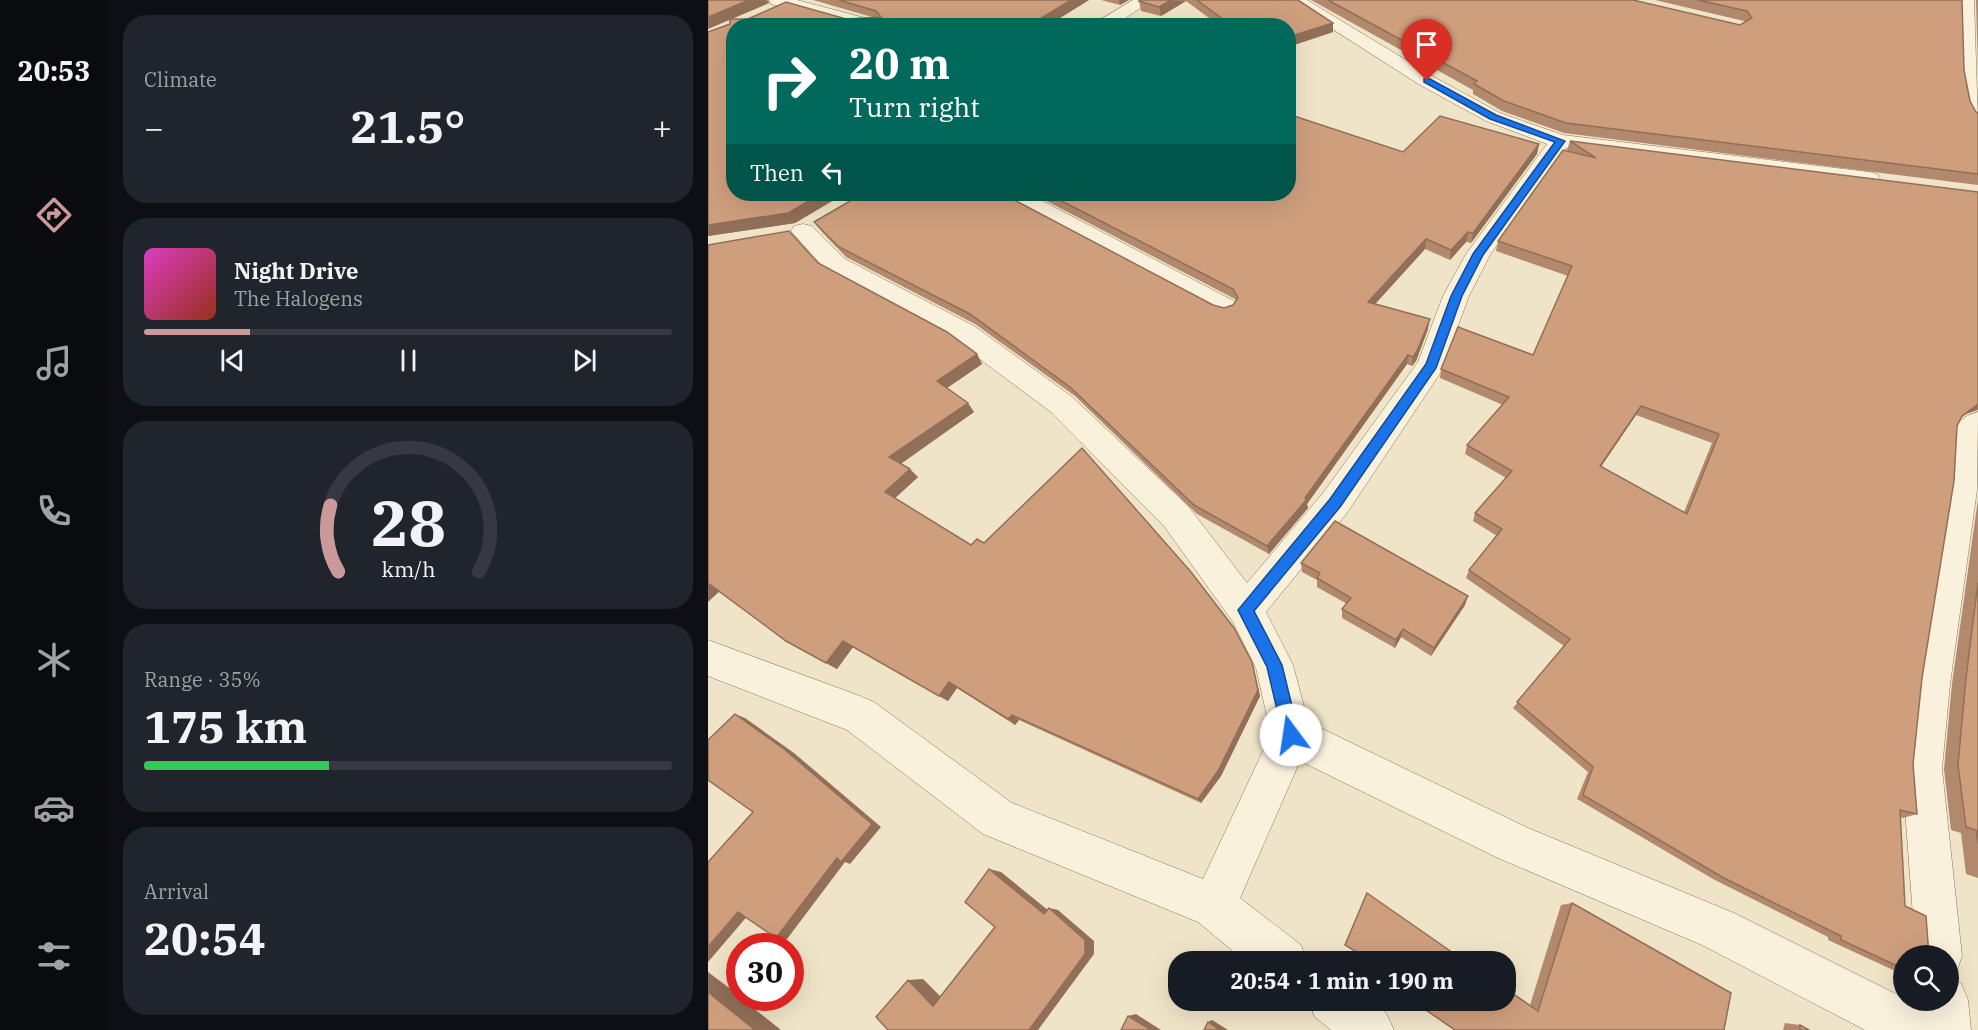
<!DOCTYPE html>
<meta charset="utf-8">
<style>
:root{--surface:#171b24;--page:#20242c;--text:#f1f3f6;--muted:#9ea1a6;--line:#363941;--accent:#cc999b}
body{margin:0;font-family:"IBM Plex Serif",serif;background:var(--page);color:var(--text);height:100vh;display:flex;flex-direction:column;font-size:22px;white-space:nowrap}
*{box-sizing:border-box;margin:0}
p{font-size:20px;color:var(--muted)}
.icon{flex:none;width:33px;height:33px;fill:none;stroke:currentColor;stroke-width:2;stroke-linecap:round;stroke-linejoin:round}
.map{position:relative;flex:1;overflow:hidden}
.side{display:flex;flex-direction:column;gap:15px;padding:15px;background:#0d0f14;width:600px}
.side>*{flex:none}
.hud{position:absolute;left:18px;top:18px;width:570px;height:183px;border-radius:24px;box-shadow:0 6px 24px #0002;background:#00695c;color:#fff;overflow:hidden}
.controls{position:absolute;left:1185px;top:945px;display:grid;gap:12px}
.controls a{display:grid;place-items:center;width:66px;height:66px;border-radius:50%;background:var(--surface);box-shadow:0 6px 24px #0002;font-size:30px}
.speed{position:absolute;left:18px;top:933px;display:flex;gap:12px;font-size:30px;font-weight:700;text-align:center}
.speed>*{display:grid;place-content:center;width:78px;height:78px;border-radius:50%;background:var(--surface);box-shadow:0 6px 24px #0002;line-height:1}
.speed .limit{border:9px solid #d22;background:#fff;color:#111}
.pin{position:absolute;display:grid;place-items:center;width:51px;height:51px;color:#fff;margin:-62px -26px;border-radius:50% 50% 50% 0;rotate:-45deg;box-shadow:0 0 6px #0007}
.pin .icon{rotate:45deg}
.me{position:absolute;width:66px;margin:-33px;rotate:346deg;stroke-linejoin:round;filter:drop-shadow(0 0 4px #0008)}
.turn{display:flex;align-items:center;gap:21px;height:126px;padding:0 24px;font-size:27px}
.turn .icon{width:78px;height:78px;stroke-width:2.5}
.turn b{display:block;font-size:42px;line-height:51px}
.then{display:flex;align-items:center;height:57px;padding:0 24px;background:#0003;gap:12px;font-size:22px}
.big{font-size:45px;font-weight:700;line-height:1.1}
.side .card{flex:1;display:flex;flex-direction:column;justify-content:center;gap:9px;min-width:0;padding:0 21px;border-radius:24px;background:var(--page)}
.side .dial{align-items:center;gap:0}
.dial svg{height:156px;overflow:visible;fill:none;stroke:var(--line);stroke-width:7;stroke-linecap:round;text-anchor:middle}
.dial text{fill:var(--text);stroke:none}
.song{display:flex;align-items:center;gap:18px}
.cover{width:72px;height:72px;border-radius:9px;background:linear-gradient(135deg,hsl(310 70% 55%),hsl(10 70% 35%))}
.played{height:6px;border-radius:3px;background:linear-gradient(90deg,var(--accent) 20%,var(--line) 20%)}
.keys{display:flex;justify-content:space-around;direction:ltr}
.heat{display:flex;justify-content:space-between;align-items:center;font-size:33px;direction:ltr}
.charge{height:9px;border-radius:4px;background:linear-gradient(90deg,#34c759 35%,var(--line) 0)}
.trip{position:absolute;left:460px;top:951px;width:348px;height:60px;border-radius:24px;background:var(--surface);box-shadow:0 6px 24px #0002;font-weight:700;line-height:60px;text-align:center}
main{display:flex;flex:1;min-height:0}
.tabs{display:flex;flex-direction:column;width:108px;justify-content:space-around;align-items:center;background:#090b0e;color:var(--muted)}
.tabs .icon{width:42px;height:42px}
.tabs .current{color:var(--accent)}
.tabs b{font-size:27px;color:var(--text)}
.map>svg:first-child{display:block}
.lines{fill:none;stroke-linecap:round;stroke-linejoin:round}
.street-casing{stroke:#8d765c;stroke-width:1}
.street{fill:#faf1dc;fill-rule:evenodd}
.wall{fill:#b2896c;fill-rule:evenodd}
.shaded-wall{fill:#916f58}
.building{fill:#cf9f7d;stroke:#916f58;stroke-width:1.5;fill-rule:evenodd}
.route{fill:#1a73e8;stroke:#114b97;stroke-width:1.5}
</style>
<main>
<nav class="tabs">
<b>20:53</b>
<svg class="icon current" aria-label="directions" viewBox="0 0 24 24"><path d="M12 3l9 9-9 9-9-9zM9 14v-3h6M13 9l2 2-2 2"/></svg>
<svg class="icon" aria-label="music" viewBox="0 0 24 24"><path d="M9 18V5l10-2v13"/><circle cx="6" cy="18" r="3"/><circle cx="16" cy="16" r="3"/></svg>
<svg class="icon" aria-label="phone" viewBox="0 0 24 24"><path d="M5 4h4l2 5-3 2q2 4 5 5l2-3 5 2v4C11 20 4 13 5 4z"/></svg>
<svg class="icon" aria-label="climate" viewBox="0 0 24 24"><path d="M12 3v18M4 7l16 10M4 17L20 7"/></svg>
<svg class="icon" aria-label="car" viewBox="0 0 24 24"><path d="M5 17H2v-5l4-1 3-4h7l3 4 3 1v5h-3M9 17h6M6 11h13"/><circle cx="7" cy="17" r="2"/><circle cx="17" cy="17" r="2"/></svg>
<svg class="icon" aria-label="filters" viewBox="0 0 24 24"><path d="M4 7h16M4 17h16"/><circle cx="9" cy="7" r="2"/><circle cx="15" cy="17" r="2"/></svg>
</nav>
<section class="side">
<div class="card"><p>Climate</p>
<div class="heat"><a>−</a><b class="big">21.5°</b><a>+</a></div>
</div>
<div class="card">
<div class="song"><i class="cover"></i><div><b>Night Drive</b><p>The Halogens</p></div></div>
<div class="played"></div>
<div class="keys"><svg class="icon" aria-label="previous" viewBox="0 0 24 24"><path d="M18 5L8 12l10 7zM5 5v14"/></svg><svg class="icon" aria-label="pause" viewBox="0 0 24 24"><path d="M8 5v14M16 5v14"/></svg><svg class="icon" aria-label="next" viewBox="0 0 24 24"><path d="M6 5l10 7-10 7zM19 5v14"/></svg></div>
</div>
<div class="card dial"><svg viewBox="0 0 100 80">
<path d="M14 69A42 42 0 1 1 86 69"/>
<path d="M14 69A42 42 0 0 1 10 35" stroke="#cc999b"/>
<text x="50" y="56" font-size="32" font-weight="700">28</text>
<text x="50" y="72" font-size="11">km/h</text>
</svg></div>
<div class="card"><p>Range · 35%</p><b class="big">175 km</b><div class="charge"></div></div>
<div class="card"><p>Arrival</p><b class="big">20:54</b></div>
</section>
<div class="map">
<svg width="1270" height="1030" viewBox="0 0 1270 1030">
<rect width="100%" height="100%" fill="#f0e4c8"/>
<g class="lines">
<defs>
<g id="street">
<polygon points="61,0 89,0 172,22 175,26 144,26 63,4"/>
<polygon points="425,0 445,0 405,26 382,26"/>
<polygon points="579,0 599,0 726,77 792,113 855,135 1161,172 1169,174 1172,179 1169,184 1161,186 858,148 782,255 761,296 733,372 639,513 558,612 585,665 600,722 820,828 1026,913 1196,998 1196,1000 1212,1006 1212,1000 1240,1000 1240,978 1253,983 1260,1000 1263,1030 1157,1030 994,945 790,858 592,761 532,898 593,945 599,962 538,962 490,922 275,834 139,730 0,676 0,640 152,696 166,702 304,803 495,879 563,734 548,668 525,622 456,526 343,412 246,340 119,271 83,231 86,226 95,224 104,226 137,259 266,326 363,396 480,506 539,583 615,493 710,362 735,296 758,254 839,144 778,121 712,85"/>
<path d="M 1250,0 L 1266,0 L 1270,123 L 1263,121 C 1245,96 1251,31 1250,0 Z"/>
<polygon points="293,194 321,194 526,301 530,307 526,313 517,316 508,313 296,199"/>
<polygon points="1270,412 1269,490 1242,684 1234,769 1254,956 1248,973 1240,975 1240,956 1208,956 1194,769 1204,684 1237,490 1241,435 1245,427 1259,416"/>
<polygon points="600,1000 663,1000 678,1013 686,1030 623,1030 607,1017"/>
</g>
</defs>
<use href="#street" class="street-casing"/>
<use href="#street" class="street"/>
</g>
<g class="wall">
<polygon points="0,0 59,0 61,3 23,19 40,19 78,2 138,19 164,17 105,0 381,0 339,26 26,26 26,194 136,194 87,223 0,236 0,32 22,24 22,19 0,29"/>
<polygon points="393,0 421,0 412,5"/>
<polygon points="433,0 590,0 625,23 625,32 580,47 580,26 512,26 478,1 453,16 433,11 431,1"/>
<polygon points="603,0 925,0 1032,25 1037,22 1036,21 947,0 1254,0 1256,70 1262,101 1268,112 1270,113 1270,185 856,133 794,111 765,94 765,90"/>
<polygon points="1268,0 1270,0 1270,70"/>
<path d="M 862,141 L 1270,192 L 1270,410 L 1269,410 L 1258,414 L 1253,418 L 1249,426 L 1214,678 L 1205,764 L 1209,814 L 1195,818 L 1192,817 L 1196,975 L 1120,940 L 1120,937 L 1005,879 L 869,799 L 880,772 L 805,708 L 856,646 L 758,578 L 761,570 L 789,536 L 765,521 L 767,513 L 798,478 L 757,454 L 759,445 L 795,405 L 732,378 L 733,369 L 825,355 L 860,276 L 788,251 L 790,241 L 861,152 L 859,150 ZM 928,415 L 1004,443 L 976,512 L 893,467 Z"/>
<polygon points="831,144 829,154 763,243 758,242 742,260 717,249 667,304 720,329 708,361 704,366 699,364 599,504 600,508 561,554 489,514 367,396 267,324 138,257 114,232 106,222 505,305 516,308 525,305 528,301 527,299 325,194 580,194 695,152"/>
<polygon points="110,263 269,354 274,364 239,388 266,412 193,464 210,477 187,498 263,545 276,543 544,662 552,696 513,776 493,803 311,720 307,725 249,688 240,701 145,647 129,669 78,641 12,591"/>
<polygon points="1270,499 1270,878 1258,874 1253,833 1243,830 1236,769 1244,684"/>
<polygon points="593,563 757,605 723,656 693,637 687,648 634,618 634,609 639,604 609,587 609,580 594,572"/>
<polygon points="864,903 1023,993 746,1030 704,1000 798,1000 822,1005 853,905"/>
<polygon points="1077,1023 1092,1025 1101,1030 1075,1030"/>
</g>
<g class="shaded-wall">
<polygon points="41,0 59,0 61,3 0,29 0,17"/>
<polygon points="363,0 381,0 339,26 320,26"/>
<polygon points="411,0 421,0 412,5"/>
<polygon points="463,0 478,1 453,16 451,7"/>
<polygon points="625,23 625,32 580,47 580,37"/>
<polygon points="831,144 829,154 763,243 765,233"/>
<polygon points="113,194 136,194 87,223 0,236 0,225"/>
<polygon points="760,232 758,242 742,260 743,250"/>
<polygon points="718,239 717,249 660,312 660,302"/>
<polygon points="722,319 720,329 708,361 704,366 705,357"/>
<polygon points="269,354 274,364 236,390 229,381"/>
<polygon points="700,355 699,364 599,504 600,508 561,554 559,546 597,498"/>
<polygon points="260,403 266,412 189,466 181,457"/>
<polygon points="1270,404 1269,410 1258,414 1244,425"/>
<polygon points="933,406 928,415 887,475 892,466"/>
<polygon points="202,469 210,477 185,500 177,492"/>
<polygon points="0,583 13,590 0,602"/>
<polygon points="760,596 757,605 723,656 726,648"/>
<polygon points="695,629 693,637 687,648 688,640"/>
<polygon points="135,641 145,647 129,669 118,663"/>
<polygon points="544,662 552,696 513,776 493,803 490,799"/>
<polygon points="241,682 249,688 240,701 231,696"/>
<polygon points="27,714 37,718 86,753 173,827 142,864 137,862 79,939 68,938 129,858"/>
<polygon points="304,715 311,720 307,725 300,719"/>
<polygon points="281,869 293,872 346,915 336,914"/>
<polygon points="341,908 350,910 386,941 386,954 330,1030 321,1030"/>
<polygon points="30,912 42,913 0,962 0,947"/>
<polygon points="0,972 32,996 32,998 33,998 73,1030 47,1030 0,992"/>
<polygon points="215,979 240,1004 225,1006 200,980"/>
<polygon points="428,1014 453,1030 443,1030 420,1016"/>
<polygon points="504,1020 520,1030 512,1030 500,1022"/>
</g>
<g class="building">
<polygon points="0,0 41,0 0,17"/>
<polygon points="131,0 363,0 320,26 26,26 26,194 113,194 80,213 0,225 0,32 22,24 22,19 40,19 78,2 138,19 173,17 168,11"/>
<polygon points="433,0 463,0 451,7 431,1"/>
<polygon points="489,0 590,0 625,23 580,37 580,26 524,26"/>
<polygon points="620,0 925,0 1032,25 1044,18 1039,11 990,0 1254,0 1256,70 1262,101 1268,112 1270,113 1270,174 858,123 796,101 766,84 769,81"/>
<polygon points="580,114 695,152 732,116 831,144 765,233 760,232 743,250 718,239 660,302 722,319 709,351 705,357 700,355 597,498 599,499 559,546 486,505 362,387 262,314 131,247 106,222 154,194 295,194 505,305 516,308 525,305 530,298 525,289 340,194 580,194"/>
<path d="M 862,141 L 1270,192 L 1270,404 L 1254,416 L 1249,426 L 1246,481 L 1214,678 L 1205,764 L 1209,814 L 1192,810 L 1197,906 L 1218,916 L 1221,956 L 1196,956 L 1196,969 L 1133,940 L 1133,936 L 1014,877 L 875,795 L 885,767 L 809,702 L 862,639 L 761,570 L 794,529 L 767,513 L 804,471 L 759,445 L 801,397 L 733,369 L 750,327 L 825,355 L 864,266 L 790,241 L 855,150 L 888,158 ZM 933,406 L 1011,434 L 979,514 L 892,466 Z"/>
<polygon points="81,231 110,263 239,332 269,354 229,381 260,403 181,457 202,469 177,492 263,545 269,539 276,543 374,448 483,572 526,628 544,662 550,690 510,771 490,799 304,715 300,719 241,682 231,696 135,641 118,663 78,641 0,583 0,245"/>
<polygon points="627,521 760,596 726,648 695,629 688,640 634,609 643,598 609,578 612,573 593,563"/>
<polygon points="1270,582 1270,844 1268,830 1258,827 1250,765 1258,678"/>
<polygon points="27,714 76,749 164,824 133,862 129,858 68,938 30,912 0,947 0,862 45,812 0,780 0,740"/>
<polygon points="281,869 336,914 341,908 377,940 377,954 321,1030 180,1030 168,1017 200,980 225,1006 287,927 257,902"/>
<polygon points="659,893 758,962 665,962 637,945"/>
<polygon points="864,903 1023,993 1016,1030 747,1030 705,1001 798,1000 798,989 830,1011"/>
<polygon points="0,992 47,1030 0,1030"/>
<polygon points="420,1016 443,1030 413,1030"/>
<polygon points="500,1022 512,1030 496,1030"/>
<polygon points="1092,1025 1101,1030 1092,1030"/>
</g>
<polygon class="route" points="716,79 722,79 788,115 857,141 775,255 754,296 728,368 632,507 546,611 574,665 591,735 589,741 583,743 577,741 575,735 559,667 530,610 622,499 718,364 743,296 765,254 847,142 782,119 716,82"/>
</svg>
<div class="controls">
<a><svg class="icon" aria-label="search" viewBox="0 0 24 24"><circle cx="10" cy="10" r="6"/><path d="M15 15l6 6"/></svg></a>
</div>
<div class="speed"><div class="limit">30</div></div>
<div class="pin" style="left:719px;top:81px;background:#d93025"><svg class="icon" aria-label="arrive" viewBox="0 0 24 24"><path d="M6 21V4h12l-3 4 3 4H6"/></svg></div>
<svg class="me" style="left:583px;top:735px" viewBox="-20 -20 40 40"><circle r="19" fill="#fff"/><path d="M0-13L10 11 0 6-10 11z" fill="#1a73e8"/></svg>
<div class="trip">20:54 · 1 min · 190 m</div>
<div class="hud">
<div class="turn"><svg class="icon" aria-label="right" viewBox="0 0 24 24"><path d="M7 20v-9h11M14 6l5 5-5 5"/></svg><div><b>20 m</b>Turn right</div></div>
<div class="then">Then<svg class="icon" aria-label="left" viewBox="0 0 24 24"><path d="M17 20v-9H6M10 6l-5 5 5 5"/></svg></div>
</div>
</div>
</main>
